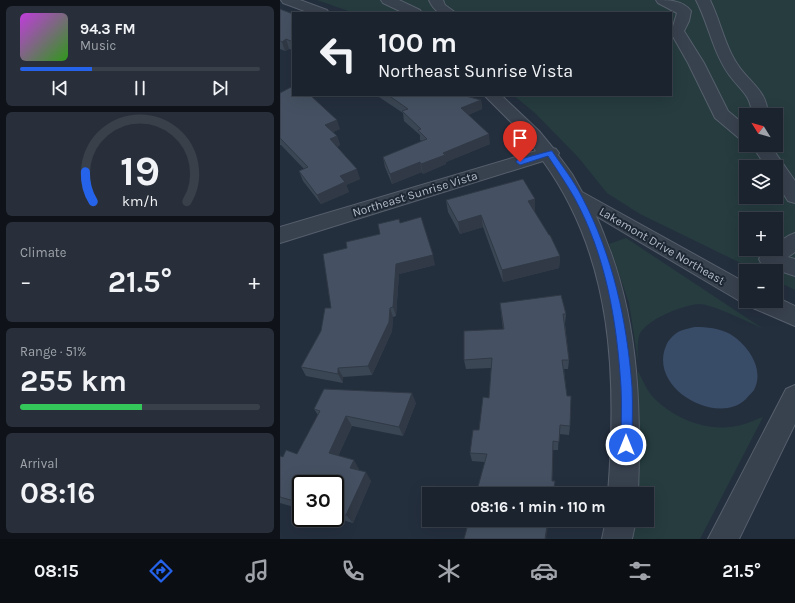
<!DOCTYPE html>
<meta charset="utf-8">
<style>
:root{--surface:#1b232e;--page:#282f3a;--text:#f1f3f6;--muted:#a0a4aa;--line:#39404a;--accent:#2563eb}
body{margin:0;font-family:Karla,sans-serif;background:var(--page);color:var(--text);height:100vh;display:flex;flex-direction:column;font-size:15px;white-space:nowrap}
*{box-sizing:border-box;margin:0}
p{font-size:13px;color:var(--muted)}
.icon{flex:none;width:22px;height:22px;fill:none;stroke:currentColor;stroke-width:2;stroke-linecap:round;stroke-linejoin:round}
.map{position:relative;flex:1;overflow:hidden}
.sheet{display:flex;flex-direction:column;gap:6px;padding:6px;background:#0f1319;width:280px}
.sheet>*{flex:none}
.top-card{position:absolute;left:12px;top:12px;width:380px;height:84px;border-radius:0px;box-shadow:0 4px 16px #0002,0 0 0 1px var(--line);background:#1b232e;color:var(--text);overflow:hidden}
.needle{width:26px;rotate:307deg}
.tools{position:absolute;left:459px;top:108px;display:grid;gap:8px}
.tools a{display:grid;place-items:center;width:44px;height:44px;border-radius:0px;background:var(--surface);box-shadow:0 4px 16px #0002,0 0 0 1px var(--line);font-size:20px}
.speed{position:absolute;left:12px;top:475px;display:flex;gap:8px;font-size:20px;font-weight:700;text-align:center}
.speed>*{display:grid;place-content:center;width:52px;height:52px;border-radius:50%;background:var(--surface);box-shadow:0 4px 16px #0002,0 0 0 1px var(--line);line-height:1}
.speed .limit{border:2px solid #111;border-radius:6px;background:#fff;color:#111}
.pin{position:absolute;display:grid;place-items:center;width:34px;height:34px;color:#fff;margin:-41px -17px;border-radius:50% 50% 50% 0;rotate:-45deg;box-shadow:0 0 4px #0007}
.pin .icon{rotate:45deg}
.me{position:absolute;width:44px;margin:-22px;rotate:0deg;stroke-linejoin:round;filter:drop-shadow(0 0 3px #0008)}
.turn{display:flex;align-items:center;gap:14px;height:84px;padding:0 20px;font-size:18px}
.turn .icon{width:52px;height:52px;stroke-width:2.5}
.turn b{display:block;font-size:28px;line-height:34px}
.big{font-size:30px;font-weight:700;line-height:1.1}
.sheet .card{flex:1;display:flex;flex-direction:column;justify-content:center;gap:6px;min-width:0;padding:0 14px;border-radius:6px;background:var(--page)}
.sheet .dial{align-items:center;gap:0}
.dial svg{height:104px;overflow:visible;fill:none;stroke:var(--line);stroke-width:7;stroke-linecap:round;text-anchor:middle}
.dial text{fill:var(--text);stroke:none}
.song{display:flex;align-items:center;gap:12px}
.cover{width:48px;height:48px;border-radius:6px;background:linear-gradient(135deg,hsl(290 70% 55%),hsl(110 70% 35%))}
.played{height:4px;border-radius:2px;background:linear-gradient(90deg,var(--accent) 30%,var(--line) 30%)}
.keys{display:flex;justify-content:space-around;direction:ltr}
.heat{display:flex;justify-content:space-between;align-items:center;font-size:22px;direction:ltr}
.charge{height:6px;border-radius:3px;background:linear-gradient(90deg,#34c759 51%,var(--line) 0)}
.trip{position:absolute;left:142px;top:487px;width:232px;height:40px;border-radius:0px;background:var(--surface);box-shadow:0 4px 16px #0002,0 0 0 1px var(--line);font-weight:700;line-height:40px;text-align:center}
.tabs{display:flex;height:64px;justify-content:space-around;align-items:center;background:#0b0e12;color:var(--muted)}
.tabs .icon{width:28px;height:28px}
.tabs .active{color:var(--accent)}
.tabs b{font-size:18px;color:var(--text)}
main{display:flex;flex:1;min-height:0}
.map>svg:first-child{display:block}
.green{fill:#263c3f;fill-rule:evenodd}
.water{fill:#394c67}
.lines{fill:none;stroke-linecap:round;stroke-linejoin:round}
.minor-casing{stroke:#565f6c;stroke-width:2}
.minor{fill:#38414e;fill-rule:evenodd}
.wall{fill:#3b4654}
.shaded-wall{fill:#303945}
.building{fill:#455162;stroke:#303945}
.route{fill:#2563eb;stroke:#184099}
.labels{text-anchor:middle;dominant-baseline:central;stroke-width:4;stroke-linejoin:round;paint-order:stroke}
.street-label{font-size:12px;fill:#b4bcc9;stroke:#1d2633}
</style>
<main>
<section class="sheet">
<div class="card">
<div class="song"><i class="cover"></i><div><b>94.3 FM</b><p>Music</p></div></div>
<div class="played"></div>
<div class="keys"><svg class="icon" aria-label="previous" viewBox="0 0 24 24"><path d="M18 5L8 12l10 7zM5 5v14"/></svg><svg class="icon" aria-label="pause" viewBox="0 0 24 24"><path d="M8 5v14M16 5v14"/></svg><svg class="icon" aria-label="next" viewBox="0 0 24 24"><path d="M6 5l10 7-10 7zM19 5v14"/></svg></div>
</div>
<div class="card dial"><svg viewBox="0 0 100 80">
<path d="M14 69A42 42 0 1 1 86 69"/>
<path d="M14 69A42 42 0 0 1 8 46" stroke="#2563eb"/>
<text x="50" y="56" font-size="32" font-weight="700">19</text>
<text x="50" y="72" font-size="11">km/h</text>
</svg></div>
<div class="card"><p>Climate</p>
<div class="heat"><a>−</a><b class="big">21.5°</b><a>+</a></div>
</div>
<div class="card"><p>Range · 51%</p><b class="big">255 km</b><div class="charge"></div></div>
<div class="card"><p>Arrival</p><b class="big">08:16</b></div>
</section>
<div class="map">
<svg width="515" height="539" viewBox="0 0 515 539">
<rect width="100%" height="100%" fill="#242f3e"/>
<g class="green">
<path d="M 37,0 L 515,0 L 515,290 L 496,281 L 496,271 L 477,271 L 360,214 L 327,193 L 298,157 L 255,113 L 233,95 L 391,95 L 391,13 L 74,13 ZM 466,115 L 496,115 L 496,145 L 466,145 ZM 466,167 L 496,167 L 496,197 L 466,197 ZM 466,219 L 496,219 L 496,249 L 466,249 Z"/>
<path d="M 346,238 L 482,328 C 468,322 432,304 419,304 C 403,305 364,320 359,336 C 357,344 358,354 358,361 L 349,303 L 329,244 Z"/>
<path d="M 358,371 C 363,381 368,393 376,400 C 396,419 428,432 456,426 C 465,425 474,420 483,417 L 420,539 L 353,539 L 356,520 L 367,520 L 367,494 L 359,494 Z"/>
</g>
<path class="water" d="M 415,327 C 427,327 439,328 450,334 C 468,345 485,369 474,390 C 472,393 468,396 466,399 C 437,427 368,388 386,346 C 388,340 394,334 400,331 C 405,329 410,328 415,327 Z"/>
<g class="lines">
<defs>
<g id="minor">
<polygon points="1,0 20,0 47,10 49,13 30,13 3,3"/>
<polygon points="101,0 119,0 140,10 142,13 124,13 103,3"/>
<path d="M 149,0 L 163,0 L 165,5 L 176,13 C 161,13 156,15 149,0 Z"/>
<path d="M 376,0 C 388,0 403,0 411,11 L 409,21 L 404,31 L 424,63 L 448,111 L 466,126 L 466,140 L 460,139 L 435,118 L 408,63 L 391,33 L 397,13 L 378,3 Z"/>
<path d="M 416,0 L 430,0 C 441,22 445,48 460,68 C 473,85 487,92 488,115 L 472,115 C 471,95 461,91 450,76 C 433,53 429,25 416,0 Z"/>
<path d="M 204,95 L 221,95 L 259,131 L 273,148 L 276,149 L 279,153 L 278,155 L 292,174 L 302,192 L 466,283 L 466,301 L 496,301 L 496,297 L 515,306 L 515,326 L 473,308 L 470,302 L 466,303 L 458,300 L 316,216 C 322,228 326,241 331,253 C 359,331 361,412 358,494 L 328,494 C 337,378 334,259 263,161 L 0,243 L 0,227 L 256,151 L 247,138 Z"/>
<polygon points="472,145 490,145 515,181 515,203 508,201 496,182 496,167 486,167"/>
<path d="M 515,233 L 515,252 L 508,257 L 515,259 L 515,276 L 482,265 L 479,259 C 483,251 487,249 496,249 L 496,244 L 508,236 Z"/>
<polygon points="515,385 515,424 459,539 428,539 506,389"/>
<polygon points="326,520 356,520 352,539 322,539"/>
</g>
</defs>
<use href="#minor" class="minor-casing"/>
<use href="#minor" class="minor"/>
</g>
<g class="wall">
<polygon points="0,9 13,14 13,50 9,49 5,51 0,49"/>
<polygon points="0,93 60,129 53,132 57,136 60,145 57,147 80,179 66,185 69,192 41,204 23,181 19,171 24,169 1,145 0,145"/>
<polygon points="96,95 182,95 201,100 202,109 188,115 210,144 166,162 166,164 143,174 142,172 112,184 105,167 103,157 142,141 140,140 140,135 124,121 123,113"/>
<polygon points="255,199 255,211 254,211 280,256 279,268 223,282 203,227 180,234 168,212 166,200"/>
<polygon points="120,223 155,265 119,274 116,316 113,317 112,331 92,375 63,377 63,383 26,376 21,367 41,331 51,308 67,248 100,234"/>
<polygon points="220,303 286,314 285,324 289,360 288,369 284,369 290,426 289,435 279,434 278,450 273,450 272,481 275,489 204,462 192,461 190,453 199,430 209,398 211,368 186,369 184,360 223,329 221,313"/>
<polygon points="136,403 123,436 72,426 58,456 79,469 78,470 91,481 73,523 55,518 55,484 21,484 21,509 0,503 0,456 3,457 17,454 38,415 34,409"/>
</g>
<g class="shaded-wall">
<polygon points="6,39 9,49 5,51 2,42"/>
<polygon points="201,100 202,109 182,118 181,108"/>
<polygon points="57,120 60,129 48,134 45,125"/>
<polygon points="209,134 210,144 166,162 166,164 143,174 141,164 163,153"/>
<polygon points="57,136 60,145 54,148 50,139"/>
<polygon points="140,162 142,172 112,184 110,174"/>
<polygon points="77,169 80,179 66,185 69,192 41,204 37,195 60,176"/>
<polygon points="255,199 255,211 248,213 248,201"/>
<polygon points="201,215 203,227 180,234 178,222"/>
<polygon points="153,255 155,265 119,274 116,316 113,307 116,264"/>
<polygon points="280,256 279,268 223,282 222,270"/>
<polygon points="110,308 113,317 112,331 92,375 88,366"/>
<polygon points="58,368 63,377 63,383 58,374"/>
<polygon points="132,393 136,403 123,436 119,427"/>
<polygon points="66,416 72,426 55,462 49,453"/>
<polygon points="74,460 79,469 76,476 70,468"/>
<polygon points="86,472 91,481 73,523 66,515"/>
<polygon points="268,520 269,520 266,539 265,539"/>
</g>
<g class="building">
<polygon points="0,9 13,14 13,42 6,39 2,42 0,41"/>
<polygon points="13,86 13,95 30,95 57,120 45,125 57,136 50,139 77,169 60,176 65,182 37,195 19,171 28,167 0,138 0,93"/>
<polygon points="108,95 182,95 201,100 181,108 209,134 163,153 165,155 141,164 140,162 110,174 103,157 147,139 138,130 141,129 122,111 128,109"/>
<polygon points="243,179 255,199 248,201 269,235 270,235 280,256 222,270 201,215 178,222 166,200"/>
<polygon points="141,217 153,255 116,264 113,307 110,308 109,322 88,366 58,368 58,374 21,367 41,331 45,308 51,308 43,254 67,248 66,242 100,234 98,224 119,219 120,223"/>
<polygon points="281,295 286,314 283,314 289,360 282,360 287,396 291,396 290,426 280,425 279,442 273,441 272,481 275,481 273,494 196,494 207,454 190,453 193,430 199,430 203,397 209,398 212,358 184,360 184,331 224,329 220,303"/>
<polygon points="44,389 132,393 119,427 66,416 49,453 74,460 70,468 86,472 66,515 55,512 55,484 21,484 21,503 0,497 0,456 3,457 6,450 17,454 40,411 34,409"/>
<polygon points="189,520 268,520 265,539 184,539"/>
</g>
<path class="route" d="M 270,151 L 272,151 C 282,166 294,181 302,197 C 333,256 347,321 352,387 C 353,406 352,426 352,445 L 350,449 L 346,451 L 342,449 L 341,445 C 341,426 342,406 341,387 C 337,322 326,255 294,197 C 286,183 277,170 268,156 L 240,165 L 236,162 L 237,160 Z"/>
<g class="labels">
<g class="street-label">
<text transform="translate(135 194) rotate(-17)">Northeast Sunrise Vista</text>
<text transform="translate(382 246) rotate(30)">Lakemont Drive Northeast</text>
</g>
</g>
</svg>
<div class="tools">
<a><svg class="needle" viewBox="-14 -14 28 28"><path d="M0-13l5 13h-10z" fill="#e53935"/><path d="M0 13l5-13h-10z" fill="#a0a4aa"/></svg></a>
<a><svg class="icon" aria-label="layers" viewBox="0 0 24 24"><path d="M12 4l9 5-9 5-9-5zM3 14l9 5 9-5"/></svg></a>
<a>+</a>
<a>−</a>
</div>
<div class="speed"><div class="limit">30</div></div>
<div class="pin" style="left:240px;top:162px;background:#d93025"><svg class="icon" aria-label="arrive" viewBox="0 0 24 24"><path d="M6 21V4h12l-3 4 3 4H6"/></svg></div>
<svg class="me" style="left:346px;top:445px" viewBox="-20 -20 40 40"><circle r="17" fill="#2563eb" stroke="#fff" stroke-width="3"/><path d="M0-11L8 9 0 5-8 9z" fill="#fff"/></svg>
<div class="trip">08:16 · 1 min · 110 m</div>
<div class="top-card">
<div class="turn"><svg class="icon" aria-label="left" viewBox="0 0 24 24"><path d="M17 20v-9H6M10 6l-5 5 5 5"/></svg><div><b>100 m</b>Northeast Sunrise Vista</div></div>
</div>
</div>
</main>
<nav class="tabs">
<b>08:15</b>
<svg class="icon active" aria-label="directions" viewBox="0 0 24 24"><path d="M12 3l9 9-9 9-9-9zM9 14v-3h6M13 9l2 2-2 2"/></svg>
<svg class="icon" aria-label="music" viewBox="0 0 24 24"><path d="M9 18V5l10-2v13"/><circle cx="6" cy="18" r="3"/><circle cx="16" cy="16" r="3"/></svg>
<svg class="icon" aria-label="phone" viewBox="0 0 24 24"><path d="M5 4h4l2 5-3 2q2 4 5 5l2-3 5 2v4C11 20 4 13 5 4z"/></svg>
<svg class="icon" aria-label="climate" viewBox="0 0 24 24"><path d="M12 3v18M4 7l16 10M4 17L20 7"/></svg>
<svg class="icon" aria-label="car" viewBox="0 0 24 24"><path d="M5 17H2v-5l4-1 3-4h7l3 4 3 1v5h-3M9 17h6M6 11h13"/><circle cx="7" cy="17" r="2"/><circle cx="17" cy="17" r="2"/></svg>
<svg class="icon" aria-label="filters" viewBox="0 0 24 24"><path d="M4 7h16M4 17h16"/><circle cx="9" cy="7" r="2"/><circle cx="15" cy="17" r="2"/></svg>
<b>21.5°</b>
</nav>
